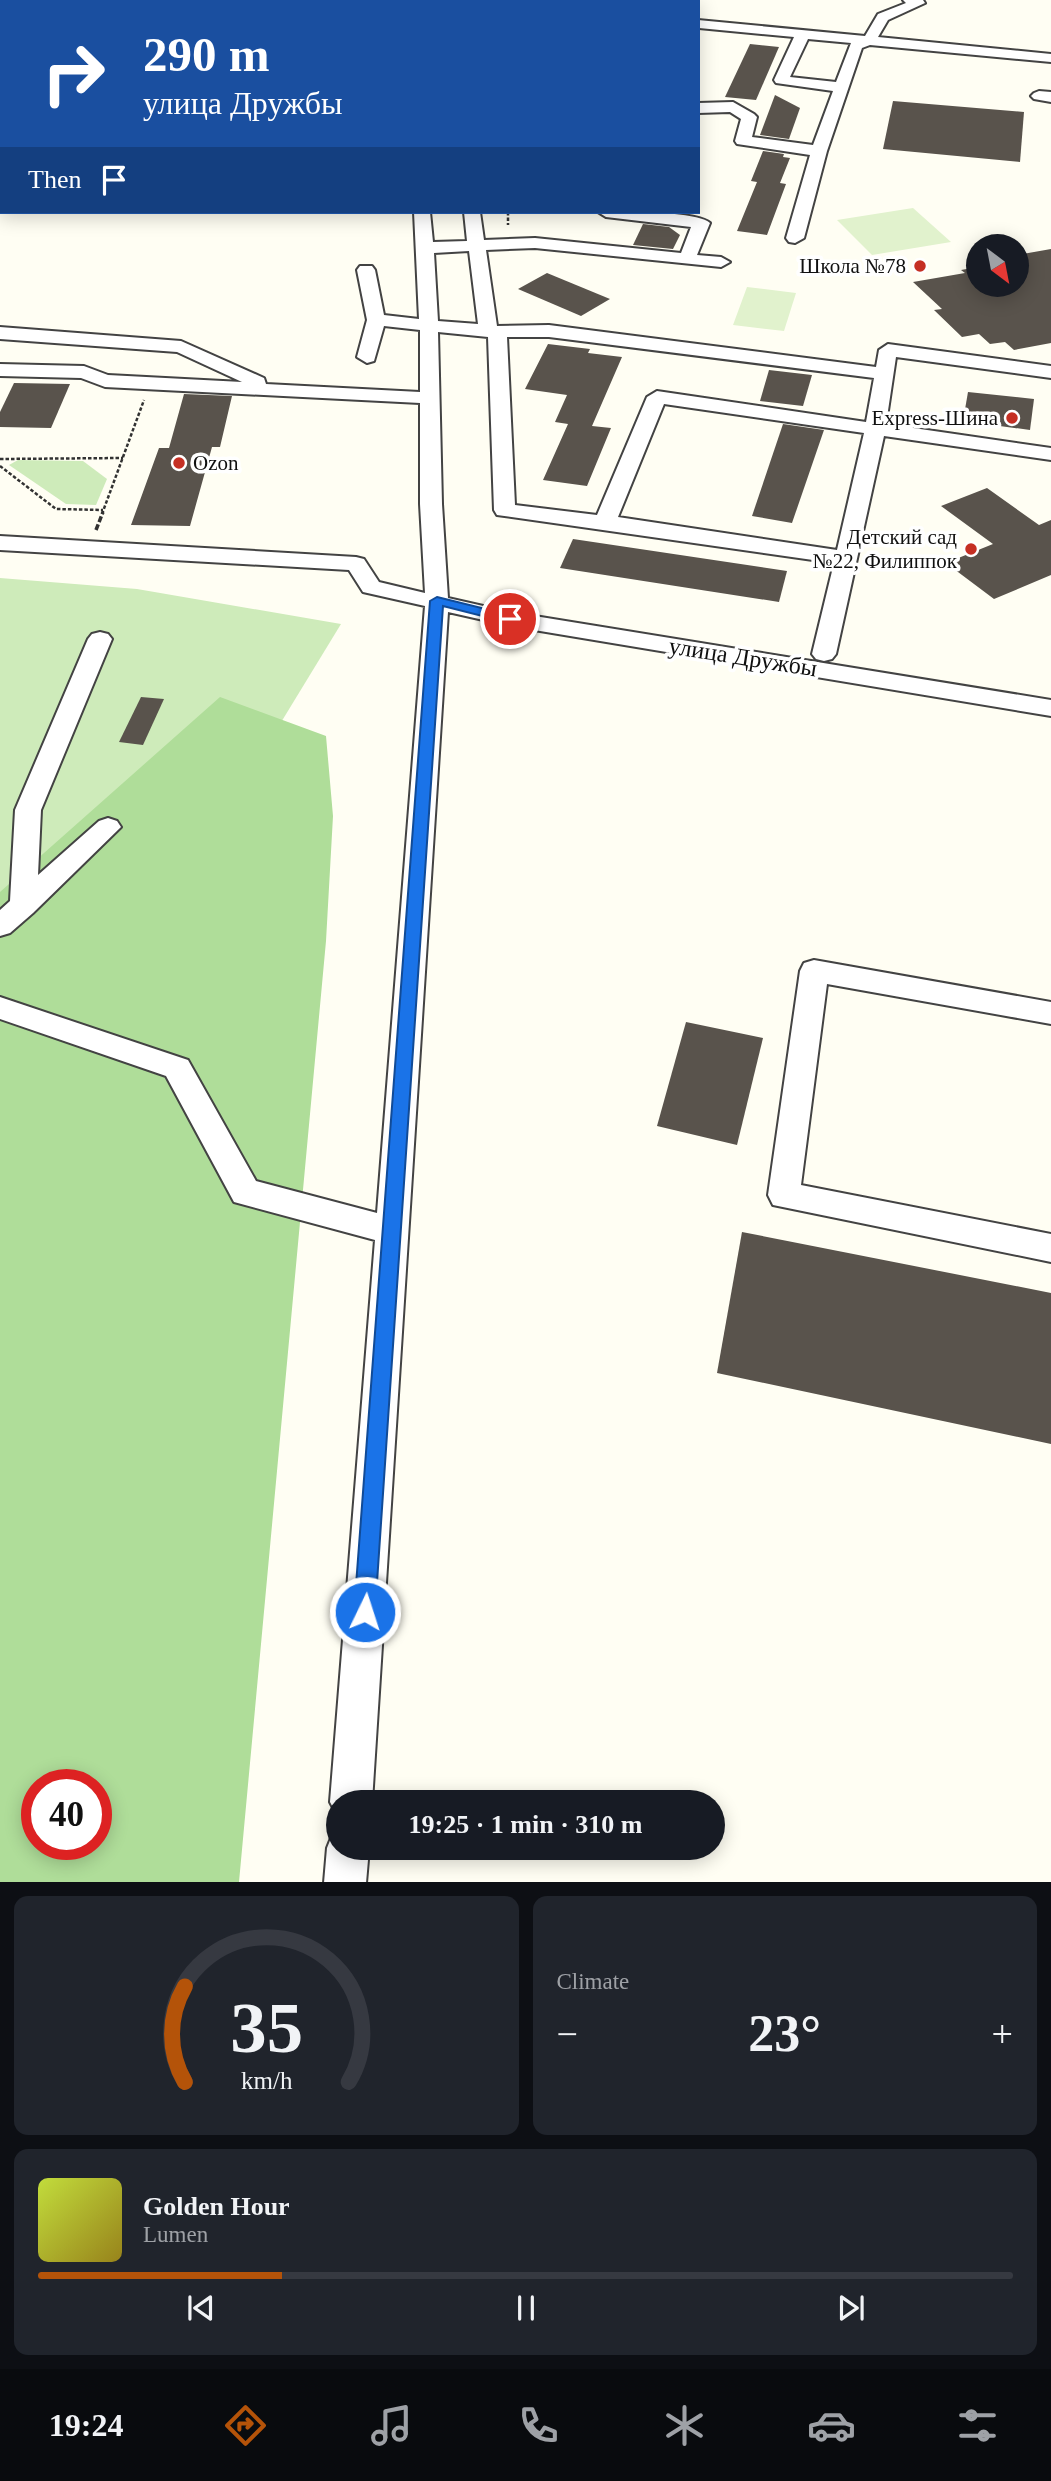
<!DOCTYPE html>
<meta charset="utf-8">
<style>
:root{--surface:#171b24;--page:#20242c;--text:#f1f3f6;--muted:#9ea1a6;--line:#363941;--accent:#b45309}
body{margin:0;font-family:"Times New Roman",serif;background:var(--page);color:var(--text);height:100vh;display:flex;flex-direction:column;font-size:26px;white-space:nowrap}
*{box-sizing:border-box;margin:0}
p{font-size:23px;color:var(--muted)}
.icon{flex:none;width:38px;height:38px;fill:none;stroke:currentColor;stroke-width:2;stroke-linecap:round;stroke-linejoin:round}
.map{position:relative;height:1882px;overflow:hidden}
.details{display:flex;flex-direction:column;gap:14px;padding:14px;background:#0d0f14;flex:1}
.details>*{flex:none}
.hud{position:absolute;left:0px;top:0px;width:700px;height:214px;box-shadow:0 4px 18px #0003;background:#1a4fa0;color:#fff;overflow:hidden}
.needle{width:46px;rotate:148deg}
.buttons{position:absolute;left:966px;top:234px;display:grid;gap:14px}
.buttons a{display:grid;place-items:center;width:63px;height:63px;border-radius:50%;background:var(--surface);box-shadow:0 4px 18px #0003;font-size:35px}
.speed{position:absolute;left:21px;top:1769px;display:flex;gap:14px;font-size:35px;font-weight:700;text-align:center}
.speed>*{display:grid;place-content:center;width:91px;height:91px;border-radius:50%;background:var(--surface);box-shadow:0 4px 18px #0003;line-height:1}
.speed .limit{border:10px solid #d22;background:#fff;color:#111}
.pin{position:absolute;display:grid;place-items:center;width:60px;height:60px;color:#fff;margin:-30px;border:4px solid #fff;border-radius:50%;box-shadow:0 2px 7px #0007}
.me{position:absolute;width:77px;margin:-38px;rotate:4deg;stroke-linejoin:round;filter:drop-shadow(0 0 5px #0008)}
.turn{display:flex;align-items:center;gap:24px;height:147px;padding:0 28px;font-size:32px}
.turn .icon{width:91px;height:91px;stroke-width:2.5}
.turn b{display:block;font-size:49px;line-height:60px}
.then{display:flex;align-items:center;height:66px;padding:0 28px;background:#0003;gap:14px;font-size:26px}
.big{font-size:52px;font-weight:600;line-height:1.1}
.details .card{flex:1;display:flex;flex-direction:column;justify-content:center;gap:10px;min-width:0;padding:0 24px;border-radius:14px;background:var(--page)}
.details .dial{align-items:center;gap:0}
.dial svg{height:182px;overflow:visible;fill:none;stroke:var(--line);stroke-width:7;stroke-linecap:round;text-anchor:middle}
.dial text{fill:var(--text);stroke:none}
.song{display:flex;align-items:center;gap:21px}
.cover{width:84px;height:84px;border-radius:10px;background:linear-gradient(135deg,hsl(70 70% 55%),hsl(50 70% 35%))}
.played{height:7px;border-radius:4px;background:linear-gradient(90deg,var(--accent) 25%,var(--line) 25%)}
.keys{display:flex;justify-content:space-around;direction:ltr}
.heat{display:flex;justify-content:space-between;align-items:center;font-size:38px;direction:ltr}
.details .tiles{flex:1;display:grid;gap:14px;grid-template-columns:1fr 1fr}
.card:last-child{grid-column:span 2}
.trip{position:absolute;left:326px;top:1790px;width:399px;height:70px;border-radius:35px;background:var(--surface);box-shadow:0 4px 18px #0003;font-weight:600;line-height:70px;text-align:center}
.tabs{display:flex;height:112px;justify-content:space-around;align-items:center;background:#090b0e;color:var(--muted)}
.tabs .icon{width:49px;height:49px}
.tabs .on{color:var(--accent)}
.tabs b{font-size:32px;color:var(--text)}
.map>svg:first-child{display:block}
.green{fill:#ceebba}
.forest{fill:#afdd99;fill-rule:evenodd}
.pitch{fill:#e1f2cd}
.building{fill:#59534c}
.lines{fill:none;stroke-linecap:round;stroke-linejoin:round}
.minor-casing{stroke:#434343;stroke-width:4}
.path-far1{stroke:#323232;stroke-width:2.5;stroke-dasharray:3.5 2;stroke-linecap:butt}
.path{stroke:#323232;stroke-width:3.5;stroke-dasharray:6 2.5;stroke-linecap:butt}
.minor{fill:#fff;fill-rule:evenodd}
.route{fill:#1a73e8;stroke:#114b97;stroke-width:2}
.poi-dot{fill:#c52f23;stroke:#fff;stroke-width:2.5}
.labels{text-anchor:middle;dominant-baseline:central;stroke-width:7;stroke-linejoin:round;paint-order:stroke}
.far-poi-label{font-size:21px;fill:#101010;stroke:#fff;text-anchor:end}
.street-label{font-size:24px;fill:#101010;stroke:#fff}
</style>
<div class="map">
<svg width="1051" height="1883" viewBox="0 0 1051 1883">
<rect width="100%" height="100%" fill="#fffef3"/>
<g class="green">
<polygon points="0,0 441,0 2,2 2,137"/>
<polygon points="18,460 83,461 107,479 96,505 66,504 9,465"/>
<polygon points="0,578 137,589 341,624 0,1183"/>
</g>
<path class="forest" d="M 220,697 L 326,736 L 333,816 L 326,941 L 239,1882 L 0,1882 L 0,892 ZM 37,1785 L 96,1785 L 96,1844 L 37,1844 Z"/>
<g class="pitch">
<polygon points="913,208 951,242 872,255 837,220"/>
<polygon points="747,287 796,293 784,331 733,325"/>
</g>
<g class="building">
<polygon points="750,44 779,47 756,100 725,97"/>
<polygon points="775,95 800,108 789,139 760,135"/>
<polygon points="893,101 1024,112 1020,162 883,149"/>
<polygon points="763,151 784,154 783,157 790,158 780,183 786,184 767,235 737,231 757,182 751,181"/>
<polygon points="643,224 669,227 680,235 673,249 633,245"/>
<polygon points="1051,249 1051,343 1014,350 1005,342 990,344 979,334 962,337 934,310 942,309 913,282 965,273 961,270 978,267 978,285 1017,285 1017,255"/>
<polygon points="547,273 610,299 581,316 518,289"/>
<polygon points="548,344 590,349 588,353 622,357 592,426 611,428 587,486 543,480 568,424 555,422 567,395 525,389"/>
<polygon points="769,370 812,375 803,406 760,401"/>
<polygon points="14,383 70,384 51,428 0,427 0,412"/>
<polygon points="968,392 1034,399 1030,430 963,421"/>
<polygon points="184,394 232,396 220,447 212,447 190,526 131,525 159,448 169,448"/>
<polygon points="783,424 824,430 792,523 752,516"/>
<polygon points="987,488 1039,525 1051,520 1051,575 994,599 946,563 993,544 941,506"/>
<polygon points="573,539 787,571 779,602 560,568"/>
<polygon points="141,697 164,699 143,745 119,742"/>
<polygon points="686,1022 763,1038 737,1145 657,1126"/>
<polygon points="742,1232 1051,1293 1051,1444 717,1373"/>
</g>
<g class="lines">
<defs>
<g id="minor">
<path d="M 903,0 L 923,0 L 925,3 L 888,20 L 878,37 L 1051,54 L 1051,62 L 870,45 L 862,48 L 827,151 L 804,238 L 795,243 L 789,242 L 786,238 L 810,155 L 737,144 L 735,141 L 741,119 L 730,112 L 698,113 L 698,103 L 733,102 L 754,114 L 757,117 L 752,137 L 813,145 L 833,91 L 776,83 L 774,80 L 794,37 L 699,28 L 698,20 L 865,36 L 878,14 L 906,3 ZM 808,39 L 851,43 L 836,82 L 790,77 Z"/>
<polygon points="1039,91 1051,92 1051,102 1034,99 1031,96 1034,93"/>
<rect x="0" y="144" width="2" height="10"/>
<path d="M 414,212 L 430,212 L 433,242 L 467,241 L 464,212 L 480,212 L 484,240 L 535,238 L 681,253 L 691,227 L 606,217 L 598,212 C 617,211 698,211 710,223 L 697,255 L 721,257 L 730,262 L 721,267 L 535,248 L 486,250 L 497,326 L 549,325 L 876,367 L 879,350 L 888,344 L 1051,366 L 1051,378 L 896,357 L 886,424 L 1051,448 L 1051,460 L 884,436 L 836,654 L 832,659 L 824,661 L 816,659 L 812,654 L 834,563 L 497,515 L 494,510 L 488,337 L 438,332 L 442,504 L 448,598 L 510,612 L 1051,700 L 1051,716 L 510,626 L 448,612 L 372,1802 L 338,1802 L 338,1817 L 330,1802 L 375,1240 L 234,1202 L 166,1076 L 0,1019 L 0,997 L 188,1060 L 256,1181 L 377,1213 L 425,606 L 363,592 L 349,570 L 0,550 L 0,536 L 356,557 L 364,559 L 379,582 L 425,593 L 420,504 L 420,403 L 105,387 L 81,378 L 0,376 L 0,364 L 84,366 L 108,375 L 242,382 L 177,352 L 0,339 L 0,327 L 181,341 L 264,378 L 266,384 L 420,392 L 420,330 L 384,326 L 374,361 L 367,363 L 357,357 L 367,320 L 357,270 L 360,266 L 372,266 L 375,270 L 384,315 L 419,319 ZM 469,251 L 478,324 L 438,321 L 434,253 ZM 507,337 L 549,337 L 874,378 L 866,422 L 657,391 L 647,397 L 597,515 L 515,505 ZM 664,404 L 864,433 L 837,550 L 618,517 Z"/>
<polygon points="100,632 108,634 112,639 41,810 38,875 99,821 108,818 117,821 121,827 33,913 10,933 0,936 0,910 10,901 15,810 88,639 92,634"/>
<polygon points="814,960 1051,1002 1051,1024 827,984 801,1185 1051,1234 1051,1262 773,1205 768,1195 800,971 804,963"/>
<polygon points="338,1831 338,1848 369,1848 366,1883 324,1883 327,1848 333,1833"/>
</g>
</defs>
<use href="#minor" class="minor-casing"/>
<g class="path-far1">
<polyline points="508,212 508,225"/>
<polyline points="0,459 123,458"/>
<polyline points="0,466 56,509 103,510"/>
<polyline points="102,514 144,400"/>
</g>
<polyline class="path" points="96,530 103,512"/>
<use href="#minor" class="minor"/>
</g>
<polygon class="route" points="437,597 514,616 516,619 510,623 443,606 375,1612 372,1620 365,1623 357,1620 354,1612 430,601"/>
<g class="poi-dot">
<circle cx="920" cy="266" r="7"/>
<circle cx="1012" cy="418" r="7"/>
<circle cx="179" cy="463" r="7"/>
<circle cx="971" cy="549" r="7"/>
</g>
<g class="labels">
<g class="far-poi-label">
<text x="906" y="266">Школа №78</text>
<text x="998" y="418">Express-Шина</text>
<text x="193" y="463" text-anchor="start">Ozon</text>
<text x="957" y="537">Детский сад<tspan x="957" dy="24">№22, Филиппок</tspan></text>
</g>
<g class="street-label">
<text transform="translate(743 657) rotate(9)">улица Дружбы</text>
</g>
</g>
</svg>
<div class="buttons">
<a><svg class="needle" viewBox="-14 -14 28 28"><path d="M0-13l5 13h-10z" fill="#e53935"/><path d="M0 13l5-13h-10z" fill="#9ea1a6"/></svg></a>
</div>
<div class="speed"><div class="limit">40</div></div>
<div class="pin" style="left:510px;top:619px;background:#d93025"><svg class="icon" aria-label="arrive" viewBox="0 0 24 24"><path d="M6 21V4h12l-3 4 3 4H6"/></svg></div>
<svg class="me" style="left:365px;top:1612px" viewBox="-20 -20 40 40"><circle r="17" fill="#1a73e8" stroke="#fff" stroke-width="3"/><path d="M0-11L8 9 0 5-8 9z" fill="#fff"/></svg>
<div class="trip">19:25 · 1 min · 310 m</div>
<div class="hud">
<div class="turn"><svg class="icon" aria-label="right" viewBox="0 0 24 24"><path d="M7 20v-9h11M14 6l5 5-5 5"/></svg><div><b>290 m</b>улица Дружбы</div></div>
<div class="then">Then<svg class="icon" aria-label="arrive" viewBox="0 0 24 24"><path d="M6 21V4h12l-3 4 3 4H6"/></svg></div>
</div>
</div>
<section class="details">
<div class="tiles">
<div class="card dial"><svg viewBox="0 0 100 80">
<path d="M14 69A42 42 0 1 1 86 69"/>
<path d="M14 69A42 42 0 0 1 14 27" stroke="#b45309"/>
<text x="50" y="56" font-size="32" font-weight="700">35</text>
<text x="50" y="72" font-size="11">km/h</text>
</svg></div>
<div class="card"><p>Climate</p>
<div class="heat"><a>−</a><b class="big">23°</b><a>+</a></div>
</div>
<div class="card">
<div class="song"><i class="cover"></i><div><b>Golden Hour</b><p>Lumen</p></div></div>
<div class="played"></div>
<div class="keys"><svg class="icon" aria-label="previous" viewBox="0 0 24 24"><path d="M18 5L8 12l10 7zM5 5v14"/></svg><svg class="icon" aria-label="pause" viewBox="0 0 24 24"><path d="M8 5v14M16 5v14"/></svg><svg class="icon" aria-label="next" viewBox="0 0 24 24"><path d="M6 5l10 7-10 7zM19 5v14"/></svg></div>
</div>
</div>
</section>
<nav class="tabs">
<b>19:24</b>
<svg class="icon on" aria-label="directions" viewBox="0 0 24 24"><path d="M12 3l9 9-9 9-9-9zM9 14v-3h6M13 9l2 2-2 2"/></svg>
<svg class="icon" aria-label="music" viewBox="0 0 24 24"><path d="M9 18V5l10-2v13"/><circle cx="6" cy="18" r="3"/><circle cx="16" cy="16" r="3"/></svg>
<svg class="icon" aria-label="phone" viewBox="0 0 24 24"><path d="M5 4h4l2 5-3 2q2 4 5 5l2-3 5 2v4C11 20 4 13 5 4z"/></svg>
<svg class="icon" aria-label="climate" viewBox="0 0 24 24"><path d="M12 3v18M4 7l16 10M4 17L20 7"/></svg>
<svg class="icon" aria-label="car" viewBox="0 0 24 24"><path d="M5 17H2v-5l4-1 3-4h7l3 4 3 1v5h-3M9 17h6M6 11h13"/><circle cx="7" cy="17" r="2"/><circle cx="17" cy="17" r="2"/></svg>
<svg class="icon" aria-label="filters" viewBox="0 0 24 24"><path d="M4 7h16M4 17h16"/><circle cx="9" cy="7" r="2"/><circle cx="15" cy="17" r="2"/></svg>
</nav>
